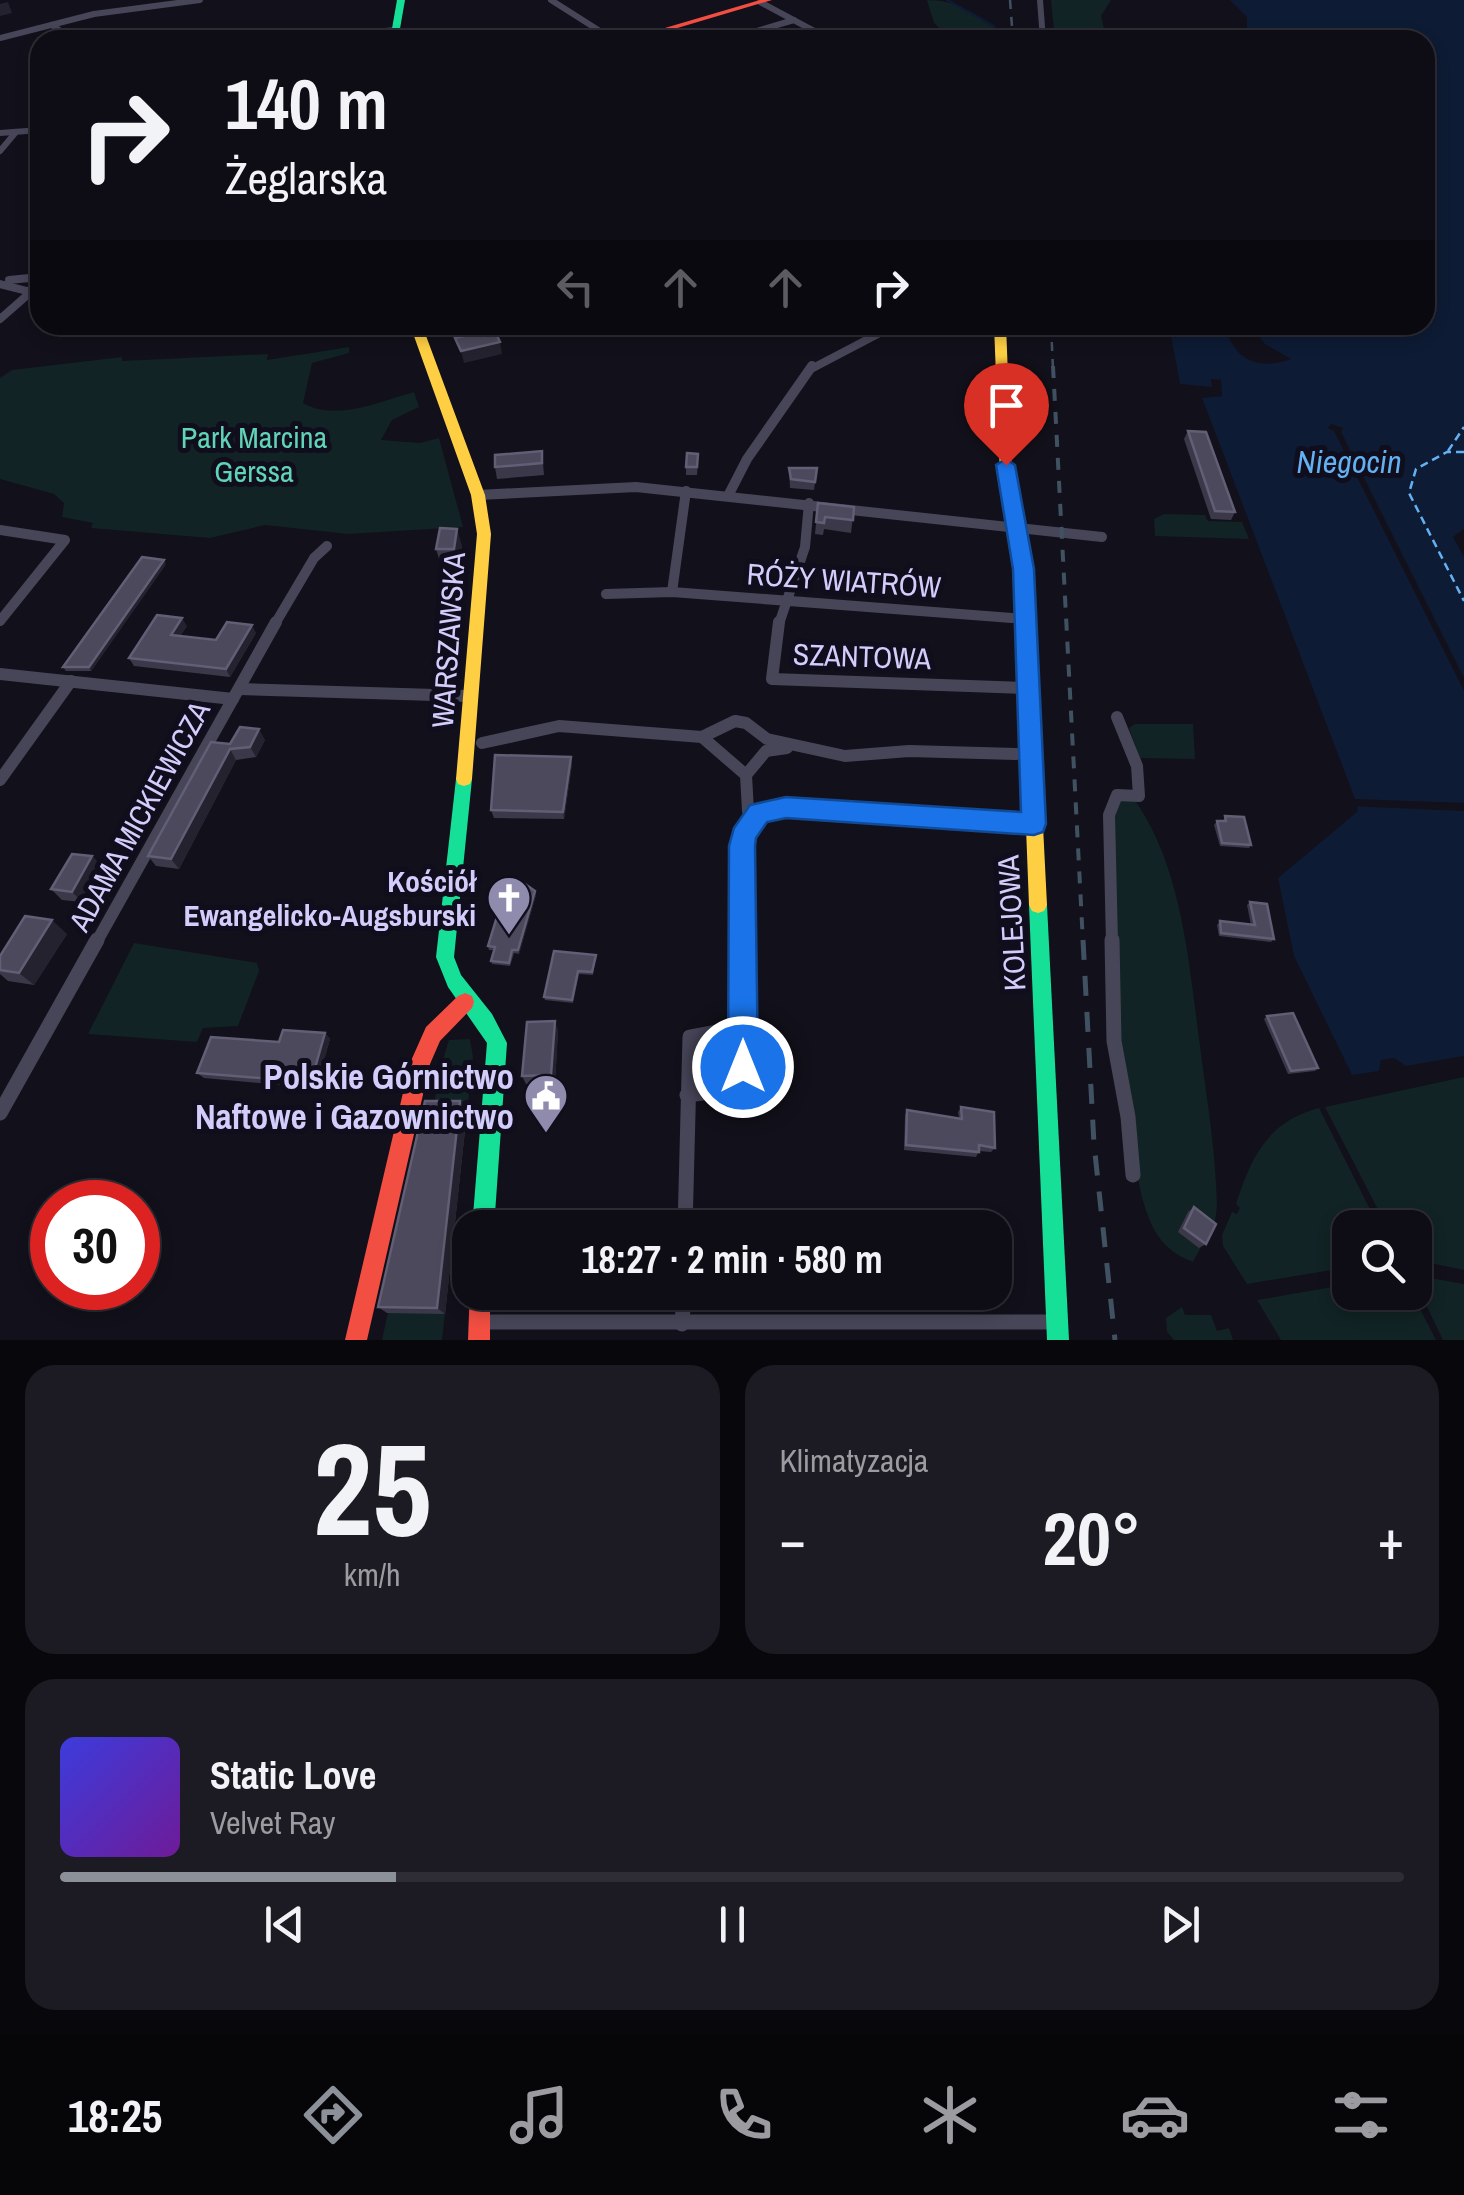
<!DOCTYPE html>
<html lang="pl">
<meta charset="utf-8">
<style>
:root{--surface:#0e0c14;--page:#1c1a22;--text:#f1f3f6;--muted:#9b9ba0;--line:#2e2c34;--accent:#8c9099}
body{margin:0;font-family:"Archivo Narrow",sans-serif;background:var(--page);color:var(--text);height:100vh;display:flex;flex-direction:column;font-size:38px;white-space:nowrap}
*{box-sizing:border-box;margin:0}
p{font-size:32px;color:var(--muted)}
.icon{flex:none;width:55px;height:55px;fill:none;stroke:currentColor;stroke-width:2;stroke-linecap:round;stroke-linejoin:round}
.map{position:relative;height:1340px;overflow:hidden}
.drawer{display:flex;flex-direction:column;gap:25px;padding:25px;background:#08070b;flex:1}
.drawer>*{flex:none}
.hud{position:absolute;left:30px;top:30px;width:1405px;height:305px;border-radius:30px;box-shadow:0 5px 15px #0003,0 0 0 2px var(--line);background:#0e0c14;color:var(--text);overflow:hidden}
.fabs{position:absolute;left:1332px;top:1210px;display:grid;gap:20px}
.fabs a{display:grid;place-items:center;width:100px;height:100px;border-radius:20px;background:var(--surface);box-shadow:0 5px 15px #0003,0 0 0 2px var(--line);font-size:50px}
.speed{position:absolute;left:30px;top:1180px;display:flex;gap:20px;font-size:50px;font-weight:700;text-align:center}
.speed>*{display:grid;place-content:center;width:130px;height:130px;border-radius:50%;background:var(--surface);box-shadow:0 5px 15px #0003,0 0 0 2px var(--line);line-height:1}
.speed .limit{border:15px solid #d22;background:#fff;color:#111}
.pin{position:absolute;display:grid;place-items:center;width:85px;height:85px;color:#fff;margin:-102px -42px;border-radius:50% 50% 50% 0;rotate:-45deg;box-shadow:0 0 10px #0007}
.pin .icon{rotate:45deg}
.me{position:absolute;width:110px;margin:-55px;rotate:0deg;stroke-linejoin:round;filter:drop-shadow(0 0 8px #0008)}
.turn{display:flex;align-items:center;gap:35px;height:210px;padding:0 30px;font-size:45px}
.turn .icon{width:130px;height:130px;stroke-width:2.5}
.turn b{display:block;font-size:70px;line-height:85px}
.lanes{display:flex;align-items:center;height:95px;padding:0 30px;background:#0003;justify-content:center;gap:50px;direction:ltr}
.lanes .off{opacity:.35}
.big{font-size:75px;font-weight:700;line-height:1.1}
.drawer .card{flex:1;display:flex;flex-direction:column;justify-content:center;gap:15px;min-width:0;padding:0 35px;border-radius:30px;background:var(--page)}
.drawer .dial{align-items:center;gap:0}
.dial b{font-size:130px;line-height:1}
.song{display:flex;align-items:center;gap:30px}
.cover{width:120px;height:120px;border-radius:15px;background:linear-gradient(135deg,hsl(240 70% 55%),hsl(280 70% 35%))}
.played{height:10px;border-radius:5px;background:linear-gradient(90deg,var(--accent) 25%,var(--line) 25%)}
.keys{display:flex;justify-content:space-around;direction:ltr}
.heat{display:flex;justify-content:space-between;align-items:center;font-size:55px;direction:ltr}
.drawer .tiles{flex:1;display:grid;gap:25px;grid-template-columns:1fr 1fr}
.card:last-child{grid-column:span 2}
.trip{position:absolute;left:452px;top:1210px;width:560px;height:100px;border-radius:30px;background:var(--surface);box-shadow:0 5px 15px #0003,0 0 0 2px var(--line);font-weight:700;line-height:100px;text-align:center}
.menu{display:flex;height:160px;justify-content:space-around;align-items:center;background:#060508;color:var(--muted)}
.menu .icon{width:70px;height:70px}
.menu .current{color:var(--accent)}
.menu b{font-size:45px;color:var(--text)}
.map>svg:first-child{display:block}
.green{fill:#112324}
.water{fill:#0d1b34}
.pier{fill:#12101a}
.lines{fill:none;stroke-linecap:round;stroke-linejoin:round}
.stream{stroke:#0d1b34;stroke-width:2.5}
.ferry{stroke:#63b1f3;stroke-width:2.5;stroke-dasharray:8 5;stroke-linecap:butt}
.street-far4{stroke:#474659;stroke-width:6}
.street-far3{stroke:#474659;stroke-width:8}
.street-far2{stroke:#474659;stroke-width:10}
.street-far1{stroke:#474659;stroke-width:12}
.street{stroke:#474659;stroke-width:15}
.fast{fill:#16e098;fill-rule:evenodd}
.slow{fill:#ffcf43;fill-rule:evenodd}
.jam{fill:#f24e42;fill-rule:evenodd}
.rail-far2{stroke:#405261;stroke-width:2.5;stroke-dasharray:9 8;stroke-linecap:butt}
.rail-far1{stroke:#405261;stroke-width:4;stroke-dasharray:12 11;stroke-linecap:butt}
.rail{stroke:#405261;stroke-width:5;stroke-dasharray:20 16;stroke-linecap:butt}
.wall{fill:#3b3949}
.shaded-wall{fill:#24222e}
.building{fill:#4c495c;stroke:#615e75;stroke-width:2.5}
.route{fill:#1a73e8;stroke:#114b97;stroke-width:2.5}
.labels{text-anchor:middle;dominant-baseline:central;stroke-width:10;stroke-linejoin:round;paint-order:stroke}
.park-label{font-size:30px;fill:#60d4b7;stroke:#100d1d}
.street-label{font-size:30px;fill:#d2cdfb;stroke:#100d1d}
.poi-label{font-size:30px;font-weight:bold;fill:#d2cdfb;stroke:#100d1d;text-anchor:end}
.water-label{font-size:32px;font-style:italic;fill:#63b1f3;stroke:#100d1d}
.near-poi-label{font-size:35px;font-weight:bold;fill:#d2cdfb;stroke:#100d1d;text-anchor:end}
</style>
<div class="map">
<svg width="1464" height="1340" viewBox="0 0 1464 1340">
<rect width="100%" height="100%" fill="#12101a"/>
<g class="green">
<path d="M 927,0 C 954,0 971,11 993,26 L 993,40 L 952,40 L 934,23 Z"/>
<polygon points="1051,0 1111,0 1101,16 1104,28 1135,40 1055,40"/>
<path d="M 349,347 L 349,353 L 312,363 L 303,403 C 336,422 381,401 414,392 L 419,407 L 392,420 L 381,440 L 420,443 L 439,438 L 463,527 L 348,534 L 265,525 L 210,538 L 91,528 L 93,523 L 62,517 L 64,503 L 54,494 L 0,479 L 0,378 L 12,370 L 122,357 L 122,361 L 268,354 L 267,360 Z"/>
<polygon points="1164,514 1205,515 1208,521 1242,522 1249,539 1155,536 1154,519"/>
<polygon points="1135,724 1193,724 1195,759 1140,758 1129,728"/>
<path d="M 1121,799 L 1136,802 C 1183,870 1189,966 1200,1046 C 1207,1101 1216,1152 1217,1207 L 1215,1221 L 1193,1262 C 1173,1255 1158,1241 1150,1221 C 1137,1191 1135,1156 1131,1124 C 1116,1023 1103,903 1116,803 Z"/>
<polygon points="134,943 257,963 259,971 238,1026 203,1028 197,1042 88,1034"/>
<polygon points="470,1039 473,1057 442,1340 382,1340 445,1053 449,1040"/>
<polygon points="1464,1077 1464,1270 1415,1260 1415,1228 1387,1227 1325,1107"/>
<path d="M 1319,1108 L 1379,1227 L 1350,1228 L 1350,1267 L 1247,1284 L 1223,1246 L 1222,1235 L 1232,1212 L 1237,1214 L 1240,1208 L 1236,1204 C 1251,1157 1268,1121 1319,1108 Z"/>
<polygon points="1419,1276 1464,1284 1464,1340 1443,1340 1415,1282"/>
<polygon points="1350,1284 1350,1292 1412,1293 1436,1340 1281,1340 1257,1300"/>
<polygon points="1182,1307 1185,1315 1211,1315 1217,1331 1229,1328 1233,1340 1174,1340 1167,1332 1166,1318"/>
</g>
<path class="water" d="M 1230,0 L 1464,0 L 1464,529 L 1453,537 L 1464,557 L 1464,1056 L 1406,1066 L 1394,1058 L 1381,1060 L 1379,1071 L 1352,1075 L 1294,956 L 1278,878 L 1358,811 L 1355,799 L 1202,398 L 1222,396 L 1221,380 L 1211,379 L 1212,387 L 1180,384 L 1169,325 L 1225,325 C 1234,360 1257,371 1291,359 L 1265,344 L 1250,325 L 1425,325 L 1425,40 L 1236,40 L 1247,28 L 1247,17 Z"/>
<g class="pier">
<polygon points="1331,424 1343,428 1341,432 1464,678 1464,691 1334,431 1328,428"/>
<polygon points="1355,799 1464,803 1464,811 1351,806 1350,801"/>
</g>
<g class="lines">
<polyline class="stream" points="947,0 994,26 995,40"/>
<g class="ferry">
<polyline points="1448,451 1464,427"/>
<polyline points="1464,452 1447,452 1416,469 1409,493 1464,601"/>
</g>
<g class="street-far4">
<polyline points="551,0 614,40"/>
<polyline points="1040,0 1043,40"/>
<polyline points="760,2 831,40"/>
<polyline points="52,25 73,40"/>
<polyline points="0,38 94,14 200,0"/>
<polyline points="329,40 339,35 396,30"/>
<polyline points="726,40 794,20"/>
<polyline points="0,133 40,130"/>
<polyline points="0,151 16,132"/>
</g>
<g class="street-far3">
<polyline points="9,280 40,277"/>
<polyline points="0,284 27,291 40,289"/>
<polyline points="0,319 32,291"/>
<polyline points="811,369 895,325"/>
</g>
<g class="street-far2">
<polyline points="729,494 747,459 812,366"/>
<polyline points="478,495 636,487 1102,537"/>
<polyline points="0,530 65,540 0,621"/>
<polyline points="672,592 686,491"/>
<polyline points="606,594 672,592 1012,618"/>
<polyline points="275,624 314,558 327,546"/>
<polyline points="779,624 805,547 809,503"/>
</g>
<g class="street-far1">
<polyline points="779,622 772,679 1028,688"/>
<polyline points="0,674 233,699"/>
<polyline points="239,689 468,696"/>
<polyline points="702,737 746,775 748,811"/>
<polyline points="482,743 559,726 702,737 735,721 746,723 767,739 845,756 909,751 1016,754"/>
<polyline points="746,775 766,751 787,748"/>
<polyline points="0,780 71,681"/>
<polyline points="96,943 276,622"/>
<polyline points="742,943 743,836 759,813 786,807 1034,824"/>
<polyline points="1112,943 1109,815 1117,795 1139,796 1137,766 1117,717"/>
</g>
<g class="street">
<polyline points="1112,940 1114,1041 1128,1117 1133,1175"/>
<polyline points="687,1095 727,1090 742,1081 742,940"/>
<polyline points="0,1113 97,940"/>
<polyline points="685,1228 690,1037 727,1030 743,1014"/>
<polyline points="477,1322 1055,1322"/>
<polyline points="682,1324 684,1292"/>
</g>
<g class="fast">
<polygon points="397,0 405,0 398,40 390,40"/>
<polygon points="464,772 470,774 472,779 454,957 461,975 492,1014 507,1043 494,1228 472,1228 487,1043 448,987 436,957 456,779 458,774"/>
<polygon points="1038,897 1044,899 1047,905 1069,1340 1047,1340 1029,905 1032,899"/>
</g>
<g class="slow">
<polygon points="410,325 422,325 485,495 491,534 472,779 470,784 464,786 458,784 456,779 477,534 471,495"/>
<polygon points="994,325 1006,325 1012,477 1030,569 1047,905 1044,911 1038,913 1032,911 1029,905 1016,569 1000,477"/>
</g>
<g class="jam">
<polygon points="760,0 772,0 637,40 624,40"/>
<polygon points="465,993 472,996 474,1002 472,1008 440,1041 430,1064 367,1340 345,1340 410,1063 426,1027 458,996"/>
<polygon points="470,1287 470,1292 490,1292 490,1340 468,1340"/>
</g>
<g class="rail-far2">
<polyline points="1010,0 1013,40"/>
<polyline points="1051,325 1053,369"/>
</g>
<polyline class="rail-far1" points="1053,366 1083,943"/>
<polyline class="rail" points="1083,940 1094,1144 1115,1340"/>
</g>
<g class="wall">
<polygon points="1188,431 1235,512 1231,520 1211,519 1184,439"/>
<polygon points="542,451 544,475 497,479 495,467"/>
<polygon points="698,462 697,475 686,475 686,467"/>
<polygon points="789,468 817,468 814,490 790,488"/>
<polygon points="818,503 854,507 851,533 824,529 823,535 815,534"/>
<polygon points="462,546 459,565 441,565 436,549"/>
<polygon points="166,564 91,671 66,671 63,667"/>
<polygon points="187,626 180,636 216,640 256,633 230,677 134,666 129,658"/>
<polygon points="265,740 256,757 236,760 179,869 156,866 148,856 230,744"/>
<polygon points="572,764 564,819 494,818 491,810"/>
<polygon points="1225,816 1251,845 1249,848 1220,846 1214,825 1217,821 1223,821"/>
<polygon points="92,856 102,867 82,902 62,900 51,889"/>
<polygon points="535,891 536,895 519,954 514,953 510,966 492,964 491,961 494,950 489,950 488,946"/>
<polygon points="1250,902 1274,939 1271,942 1219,936 1217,925 1220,921 1251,925 1247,905"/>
<polygon points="67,934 34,985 8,981 0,974 0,956"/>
<polygon points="596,955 593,975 579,974 573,1003 545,1000 544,997"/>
<polygon points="1267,1016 1318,1068 1315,1071 1288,1074 1264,1019"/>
<polygon points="558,1030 555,1083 526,1084 522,1076"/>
<polygon points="325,1033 330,1039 316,1088 204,1078 197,1073 279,1042"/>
<polygon points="460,1101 467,1112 445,1314 387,1313 378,1307"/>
<polygon points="961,1107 995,1148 991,1152 979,1151 976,1157 904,1150 905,1115 907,1110 959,1118 958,1112"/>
<polygon points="1194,1207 1206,1244 1199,1248 1178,1232 1188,1212"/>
<polygon points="655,1292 655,1298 627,1299 624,1294"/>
</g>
<g class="shaded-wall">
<polygon points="8,2 12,13 0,16 0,4"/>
<polygon points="439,325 465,325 440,329"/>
<polygon points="500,342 502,354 464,363 461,351"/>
<polygon points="457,529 462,546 459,565 454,549"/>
<polygon points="164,560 166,564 91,671 89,667"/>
<polygon points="182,618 187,626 176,643 171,635"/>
<polygon points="252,625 256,633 230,677 226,669"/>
<polygon points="259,729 265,740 256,757 250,747"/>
<polygon points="230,749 236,760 179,869 171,859"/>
<polygon points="571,757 572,764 564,819 563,812"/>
<polygon points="92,856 102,867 82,902 72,892"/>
<polygon points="535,891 536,895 519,954 518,950"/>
<polygon points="52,920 67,934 34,985 19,973"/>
<polygon points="555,1021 558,1030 555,1083 551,1075"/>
<polygon points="325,1033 330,1039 316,1088 311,1082"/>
<polygon points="460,1101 467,1112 445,1314 437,1308"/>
</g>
<g class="building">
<polygon points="494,329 500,342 461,351 455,338"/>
<polygon points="1188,431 1206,432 1235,512 1215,511"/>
<polygon points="542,451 542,463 495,467 495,455"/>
<polygon points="687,453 698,454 697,467 686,467"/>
<polygon points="789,468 817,468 815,482 791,479"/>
<polygon points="818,503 854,507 853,520 825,517 824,523 816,522"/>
<polygon points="440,528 457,529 454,549 436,549"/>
<polygon points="142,557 164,560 89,667 63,667"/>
<polygon points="157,615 182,618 171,635 216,640 227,622 252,625 226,669 129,658"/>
<polygon points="240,727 259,729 250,747 230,749 171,859 148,856 211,742 230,744"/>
<polygon points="495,755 571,757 563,812 491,810"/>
<polygon points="1225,816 1244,817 1251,845 1222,843 1217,821 1226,821"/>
<polygon points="72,854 92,856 72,892 51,889"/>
<polygon points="525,884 535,891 518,950 512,950 509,963 491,961 495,947 488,946 506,887"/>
<polygon points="1250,902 1267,904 1274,939 1221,933 1220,921 1255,925"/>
<polygon points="25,916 52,920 19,973 0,970 0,956"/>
<polygon points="554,951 596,955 592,972 578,971 572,1000 544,997"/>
<polygon points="1293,1013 1318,1068 1291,1071 1267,1016"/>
<polygon points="555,1021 551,1075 522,1076 527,1022"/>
<polygon points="283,1030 325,1033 311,1082 197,1073 211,1037 279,1042"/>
<polygon points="425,1101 460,1101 437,1308 378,1307"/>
<polygon points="961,1107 994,1112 995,1148 979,1145 979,1152 906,1145 907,1110 962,1119"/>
<polygon points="1194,1207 1216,1224 1206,1244 1184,1228"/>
<polygon points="624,1292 654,1292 624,1294"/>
</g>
<polygon class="route" points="1006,459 1015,465 1034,569 1046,824 1043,832 1034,835 786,818 767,822 756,838 755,846 758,1067 753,1077 743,1082 733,1077 728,1067 729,846 734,828 750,805 786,797 1021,812 1013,569 996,465"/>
<defs>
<symbol id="church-pin" viewBox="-11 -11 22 30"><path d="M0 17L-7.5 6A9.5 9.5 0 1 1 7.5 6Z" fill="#8f8bac" stroke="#100d1d"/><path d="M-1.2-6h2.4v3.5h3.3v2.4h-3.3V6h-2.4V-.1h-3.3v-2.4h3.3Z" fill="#fff"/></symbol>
<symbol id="civic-pin" viewBox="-11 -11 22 30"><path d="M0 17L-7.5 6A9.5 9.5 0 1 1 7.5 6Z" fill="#8f8bac" stroke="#100d1d"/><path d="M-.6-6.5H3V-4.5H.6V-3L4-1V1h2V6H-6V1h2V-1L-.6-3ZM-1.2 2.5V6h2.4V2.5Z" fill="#fff"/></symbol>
</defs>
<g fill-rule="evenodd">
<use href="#church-pin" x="484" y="873" width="50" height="68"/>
<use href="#civic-pin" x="521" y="1071" width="50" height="68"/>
</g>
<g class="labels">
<g class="park-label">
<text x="254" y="437">Park Marcina<tspan x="254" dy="34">Gerssa</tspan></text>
</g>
<g class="street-label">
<text transform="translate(844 580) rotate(4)">RÓŻY WIATRÓW</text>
<text transform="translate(448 640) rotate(-86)">WARSZAWSKA</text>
<text transform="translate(862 656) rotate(2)">SZANTOWA</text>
<text transform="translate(139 816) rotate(-61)">ADAMA MICKIEWICZA</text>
<text transform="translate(1011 923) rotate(-93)">KOLEJOWA</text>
</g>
<g class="poi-label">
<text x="476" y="881">Kościół<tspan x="476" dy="34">Ewangelicko-Augsburski</tspan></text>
</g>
<g class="water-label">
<text x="1349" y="461">Niegocin</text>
</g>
<g class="near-poi-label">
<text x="514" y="1076">Polskie Górnictwo<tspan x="514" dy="40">Naftowe i Gazownictwo</tspan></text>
</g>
</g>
</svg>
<div class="fabs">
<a><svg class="icon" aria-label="search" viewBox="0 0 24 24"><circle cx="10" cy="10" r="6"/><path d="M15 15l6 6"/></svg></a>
</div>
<div class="speed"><div class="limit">30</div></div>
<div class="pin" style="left:1006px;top:465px;background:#d93025"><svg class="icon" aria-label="arrive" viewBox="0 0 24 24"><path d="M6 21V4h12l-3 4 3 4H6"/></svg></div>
<svg class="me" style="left:743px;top:1067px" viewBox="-20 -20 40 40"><circle r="17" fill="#1a73e8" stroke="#fff" stroke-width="3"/><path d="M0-11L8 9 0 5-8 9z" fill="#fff"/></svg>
<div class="trip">18:27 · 2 min · 580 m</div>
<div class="hud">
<div class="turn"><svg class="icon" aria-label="right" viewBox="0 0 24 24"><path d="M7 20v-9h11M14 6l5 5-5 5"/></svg><div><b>140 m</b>Żeglarska</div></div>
<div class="lanes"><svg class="icon off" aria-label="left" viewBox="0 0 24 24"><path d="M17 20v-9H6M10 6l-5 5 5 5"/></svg><svg class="icon off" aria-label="ahead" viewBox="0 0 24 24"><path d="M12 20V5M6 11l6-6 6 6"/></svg><svg class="icon off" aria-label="ahead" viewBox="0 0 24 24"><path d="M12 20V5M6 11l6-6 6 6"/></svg><svg class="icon" aria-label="right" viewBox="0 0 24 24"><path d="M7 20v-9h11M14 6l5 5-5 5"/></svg></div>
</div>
</div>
<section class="drawer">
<div class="tiles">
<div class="card dial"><b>25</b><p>km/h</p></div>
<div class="card"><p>Klimatyzacja</p>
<div class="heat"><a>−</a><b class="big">20°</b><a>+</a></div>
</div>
<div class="card">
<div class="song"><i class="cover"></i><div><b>Static Love</b><p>Velvet Ray</p></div></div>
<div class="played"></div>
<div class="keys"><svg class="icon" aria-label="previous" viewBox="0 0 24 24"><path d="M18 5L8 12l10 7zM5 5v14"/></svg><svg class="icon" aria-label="pause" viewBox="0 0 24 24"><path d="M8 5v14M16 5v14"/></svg><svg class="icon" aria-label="next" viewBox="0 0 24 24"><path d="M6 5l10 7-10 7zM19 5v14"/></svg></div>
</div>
</div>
</section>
<nav class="menu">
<b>18:25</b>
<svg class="icon current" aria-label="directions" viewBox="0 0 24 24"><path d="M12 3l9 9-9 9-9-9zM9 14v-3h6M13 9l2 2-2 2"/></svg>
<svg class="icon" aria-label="music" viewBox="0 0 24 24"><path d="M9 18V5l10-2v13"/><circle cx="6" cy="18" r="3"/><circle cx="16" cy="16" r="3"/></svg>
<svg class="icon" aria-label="phone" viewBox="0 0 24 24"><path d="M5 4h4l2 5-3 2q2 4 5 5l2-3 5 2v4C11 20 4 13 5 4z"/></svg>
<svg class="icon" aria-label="climate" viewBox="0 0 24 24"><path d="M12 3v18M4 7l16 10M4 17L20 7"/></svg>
<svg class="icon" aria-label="car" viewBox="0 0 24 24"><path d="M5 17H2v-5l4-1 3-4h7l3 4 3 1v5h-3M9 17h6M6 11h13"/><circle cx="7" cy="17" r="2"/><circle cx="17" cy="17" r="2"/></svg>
<svg class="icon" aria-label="filters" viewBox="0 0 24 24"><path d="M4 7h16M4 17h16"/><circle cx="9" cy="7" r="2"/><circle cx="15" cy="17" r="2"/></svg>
</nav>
